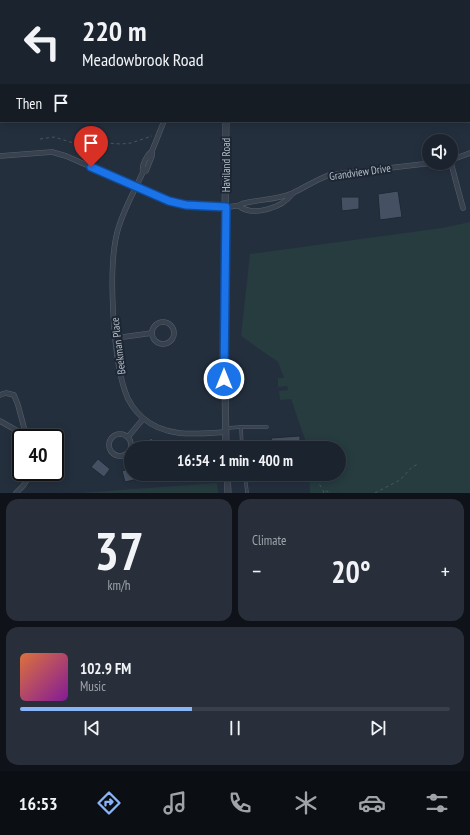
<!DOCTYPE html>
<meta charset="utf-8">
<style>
:root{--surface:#1b232e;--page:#282f3a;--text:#f1f3f6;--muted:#a0a4aa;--line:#39404a;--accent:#8ab4f8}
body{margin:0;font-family:"PT Sans Narrow",sans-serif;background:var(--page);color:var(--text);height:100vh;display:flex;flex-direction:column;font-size:15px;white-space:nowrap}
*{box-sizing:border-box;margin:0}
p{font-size:13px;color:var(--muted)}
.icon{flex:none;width:22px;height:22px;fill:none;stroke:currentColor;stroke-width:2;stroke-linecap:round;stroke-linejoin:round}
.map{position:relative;height:493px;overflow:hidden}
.panel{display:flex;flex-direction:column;gap:6px;padding:6px;background:#0f1319;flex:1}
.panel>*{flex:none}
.guide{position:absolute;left:0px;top:0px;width:470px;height:122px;box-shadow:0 2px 10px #0003,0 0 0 1px var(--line);background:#1b232e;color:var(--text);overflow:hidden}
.fabs{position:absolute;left:422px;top:134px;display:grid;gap:8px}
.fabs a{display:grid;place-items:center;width:36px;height:36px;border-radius:50%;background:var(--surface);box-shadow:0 2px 10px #0003,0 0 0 1px var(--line);font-size:20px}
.speed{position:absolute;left:12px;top:429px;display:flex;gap:8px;font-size:20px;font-weight:700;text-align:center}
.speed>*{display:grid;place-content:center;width:52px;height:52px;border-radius:50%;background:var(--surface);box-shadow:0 2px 10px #0003,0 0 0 1px var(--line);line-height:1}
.speed .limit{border:2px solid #111;border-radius:6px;background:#fff;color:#111}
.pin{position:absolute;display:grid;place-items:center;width:34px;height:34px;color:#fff;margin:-41px -17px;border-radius:50% 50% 50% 0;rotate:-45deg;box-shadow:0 0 4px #0007}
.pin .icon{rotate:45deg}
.me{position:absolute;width:44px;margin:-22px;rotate:0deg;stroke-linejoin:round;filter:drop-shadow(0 0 3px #0008)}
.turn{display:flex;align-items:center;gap:14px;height:84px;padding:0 16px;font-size:18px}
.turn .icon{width:52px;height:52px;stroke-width:2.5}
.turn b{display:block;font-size:28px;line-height:34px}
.then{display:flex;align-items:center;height:38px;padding:0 16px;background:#0003;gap:8px;font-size:15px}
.big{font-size:30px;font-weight:700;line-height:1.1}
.panel .tile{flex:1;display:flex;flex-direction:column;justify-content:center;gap:6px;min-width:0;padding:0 14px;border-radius:12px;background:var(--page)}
.panel .dial{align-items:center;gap:0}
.dial b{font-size:52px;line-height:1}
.song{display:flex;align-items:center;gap:12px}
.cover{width:48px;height:48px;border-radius:6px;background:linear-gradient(135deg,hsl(20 70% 55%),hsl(290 70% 35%))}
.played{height:4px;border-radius:2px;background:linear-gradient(90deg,var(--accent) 40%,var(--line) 40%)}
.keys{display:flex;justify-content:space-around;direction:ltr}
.heat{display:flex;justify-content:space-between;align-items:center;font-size:22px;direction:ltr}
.panel .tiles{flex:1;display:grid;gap:6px;grid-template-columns:1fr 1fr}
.tile:last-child{grid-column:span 2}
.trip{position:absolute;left:124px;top:441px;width:222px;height:40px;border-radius:20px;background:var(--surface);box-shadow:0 2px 10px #0003,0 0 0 1px var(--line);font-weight:700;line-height:40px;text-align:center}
.tabs{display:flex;height:64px;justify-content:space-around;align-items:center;background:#0b0e12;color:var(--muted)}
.tabs .icon{width:28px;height:28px}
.tabs .active{color:var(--accent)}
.tabs b{font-size:18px;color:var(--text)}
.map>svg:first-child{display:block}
.green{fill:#263c3f}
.building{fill:#455162;stroke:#1f2835}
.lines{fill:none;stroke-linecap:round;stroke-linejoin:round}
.service-casing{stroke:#565f6c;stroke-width:3.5}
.minor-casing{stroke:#565f6c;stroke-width:5.5}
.tertiary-casing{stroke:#565f6c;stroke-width:7}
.path{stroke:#44595c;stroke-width:1;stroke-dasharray:3 3;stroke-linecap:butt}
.service{stroke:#38414e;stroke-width:2.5}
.minor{stroke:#38414e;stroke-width:4.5}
.tertiary{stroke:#38414e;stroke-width:6}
.route-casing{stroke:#114b97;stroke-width:10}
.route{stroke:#1a73e8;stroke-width:7}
.labels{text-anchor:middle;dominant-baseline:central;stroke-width:4;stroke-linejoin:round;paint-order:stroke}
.street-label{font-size:11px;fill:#b4bcc9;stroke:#1d2633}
</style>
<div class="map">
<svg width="470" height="493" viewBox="0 0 470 493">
<rect width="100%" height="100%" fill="#242f3e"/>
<g class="green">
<polygon points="470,222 470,493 310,493 309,474 339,474 339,448 308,448 291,399 280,400 279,391 288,390 287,386 278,387 278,378 284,378 278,362 241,336 250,254 442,228"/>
<polygon points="217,483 218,493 80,493"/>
</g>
<g class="building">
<polygon points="398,191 402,217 380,220 378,194"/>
<polygon points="341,197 359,197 359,209 342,211"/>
<polygon points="300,436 300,443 273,448 271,438"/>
<polygon points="150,438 172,448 145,448"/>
<polygon points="98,459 110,469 104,477 91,467"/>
<polygon points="131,468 131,474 141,474 142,478 125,482 122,471"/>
</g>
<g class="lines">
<defs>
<g id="service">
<polyline points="226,379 236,379"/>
<polyline points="241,427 267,427"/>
<polyline points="227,428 241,427 242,448"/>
<polyline points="245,474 247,493"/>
</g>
<g id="minor">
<path d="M 152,151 C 147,155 141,165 143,172 C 134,192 122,212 117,233 C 108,268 113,357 125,391 C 128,401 135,411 143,418 C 166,438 197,434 225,432"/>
<path d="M 0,156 L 52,152 L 66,156 L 169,201 C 190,206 215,209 236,206 C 240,206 241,203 245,203 C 261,199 277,200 293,193 C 305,187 316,180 329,175 L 432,163"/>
<polyline points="451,160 470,153"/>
<polyline points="451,163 463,208"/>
<polyline points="143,172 146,171 152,156 152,151 164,121"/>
<path d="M 239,206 C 253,217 282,208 292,194"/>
<circle cx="163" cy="333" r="11"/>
<polyline points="116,338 152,333"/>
<polyline points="0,395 6,393 14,395 18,405 26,435"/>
<polyline points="0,421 30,438"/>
<circle cx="120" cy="445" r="11"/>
<polyline points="128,437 143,419"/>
<polyline points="16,493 23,486 32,472"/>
</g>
<g id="tertiary">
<polyline points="240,1 240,0"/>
<polyline points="226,448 224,320 226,121"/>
<polyline points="227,474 228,493"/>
</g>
</defs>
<use href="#service" class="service-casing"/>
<use href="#minor" class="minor-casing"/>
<use href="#tertiary" class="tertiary-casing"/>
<g class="path">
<polyline points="40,139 54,137 77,144 94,142 121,144 131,143 152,136"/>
<polyline points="312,448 312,447"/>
<polyline points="314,474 321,487"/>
<polyline points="324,493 323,490 331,493"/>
<polyline points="375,493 400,480 412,467 418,464"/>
</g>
<use href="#service" class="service"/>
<use href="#minor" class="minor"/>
<use href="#tertiary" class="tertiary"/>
</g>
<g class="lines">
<defs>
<polyline id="route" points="91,167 169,201 186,205 226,207 224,379"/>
</defs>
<use href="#route" class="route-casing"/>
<use href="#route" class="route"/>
</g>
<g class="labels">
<g class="street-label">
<text transform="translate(226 165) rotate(-90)">Haviland Road</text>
<text transform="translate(360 172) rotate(-8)">Grandview Drive</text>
<text transform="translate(118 346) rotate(-97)">Beekman Place</text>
</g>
</g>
</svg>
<div class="fabs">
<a><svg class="icon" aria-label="sound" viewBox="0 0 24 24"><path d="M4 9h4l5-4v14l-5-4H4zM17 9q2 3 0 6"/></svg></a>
</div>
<div class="speed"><div class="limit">40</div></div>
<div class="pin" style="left:91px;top:167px;background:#d93025"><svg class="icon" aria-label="arrive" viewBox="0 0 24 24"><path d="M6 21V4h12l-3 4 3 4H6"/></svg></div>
<svg class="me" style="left:224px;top:379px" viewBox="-20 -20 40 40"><circle r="17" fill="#1a73e8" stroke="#fff" stroke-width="3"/><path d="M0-11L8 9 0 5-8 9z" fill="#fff"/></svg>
<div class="trip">16:54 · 1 min · 400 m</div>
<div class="guide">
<div class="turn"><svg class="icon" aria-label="left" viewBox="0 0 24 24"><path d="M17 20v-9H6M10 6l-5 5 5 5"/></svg><div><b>220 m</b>Meadowbrook Road</div></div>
<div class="then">Then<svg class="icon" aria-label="arrive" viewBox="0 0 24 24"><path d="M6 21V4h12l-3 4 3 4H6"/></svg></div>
</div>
</div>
<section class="panel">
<div class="tiles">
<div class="tile dial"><b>37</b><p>km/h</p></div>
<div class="tile"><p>Climate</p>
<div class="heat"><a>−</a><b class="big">20°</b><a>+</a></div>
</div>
<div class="tile">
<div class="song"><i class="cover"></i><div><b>102.9 FM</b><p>Music</p></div></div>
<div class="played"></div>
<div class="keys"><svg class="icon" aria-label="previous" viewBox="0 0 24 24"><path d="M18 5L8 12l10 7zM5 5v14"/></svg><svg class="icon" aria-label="pause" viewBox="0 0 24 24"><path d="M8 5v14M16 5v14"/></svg><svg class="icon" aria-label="next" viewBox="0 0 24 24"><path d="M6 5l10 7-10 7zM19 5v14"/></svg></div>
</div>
</div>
</section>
<nav class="tabs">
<b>16:53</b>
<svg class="icon active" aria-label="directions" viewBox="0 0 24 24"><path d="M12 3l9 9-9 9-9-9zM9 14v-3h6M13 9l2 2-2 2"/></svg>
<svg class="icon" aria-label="music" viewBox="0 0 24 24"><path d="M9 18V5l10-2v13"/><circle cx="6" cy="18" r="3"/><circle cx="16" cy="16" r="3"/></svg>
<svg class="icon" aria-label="phone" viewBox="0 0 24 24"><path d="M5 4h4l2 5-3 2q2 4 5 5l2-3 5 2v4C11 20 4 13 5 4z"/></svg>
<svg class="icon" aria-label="climate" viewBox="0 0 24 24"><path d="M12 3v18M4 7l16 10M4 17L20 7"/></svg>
<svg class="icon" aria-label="car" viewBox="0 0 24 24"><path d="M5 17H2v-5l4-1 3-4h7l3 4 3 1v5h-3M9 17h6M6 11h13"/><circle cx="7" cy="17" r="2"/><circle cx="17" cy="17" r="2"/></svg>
<svg class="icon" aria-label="filters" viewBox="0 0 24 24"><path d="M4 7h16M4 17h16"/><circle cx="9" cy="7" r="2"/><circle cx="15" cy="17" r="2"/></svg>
</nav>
